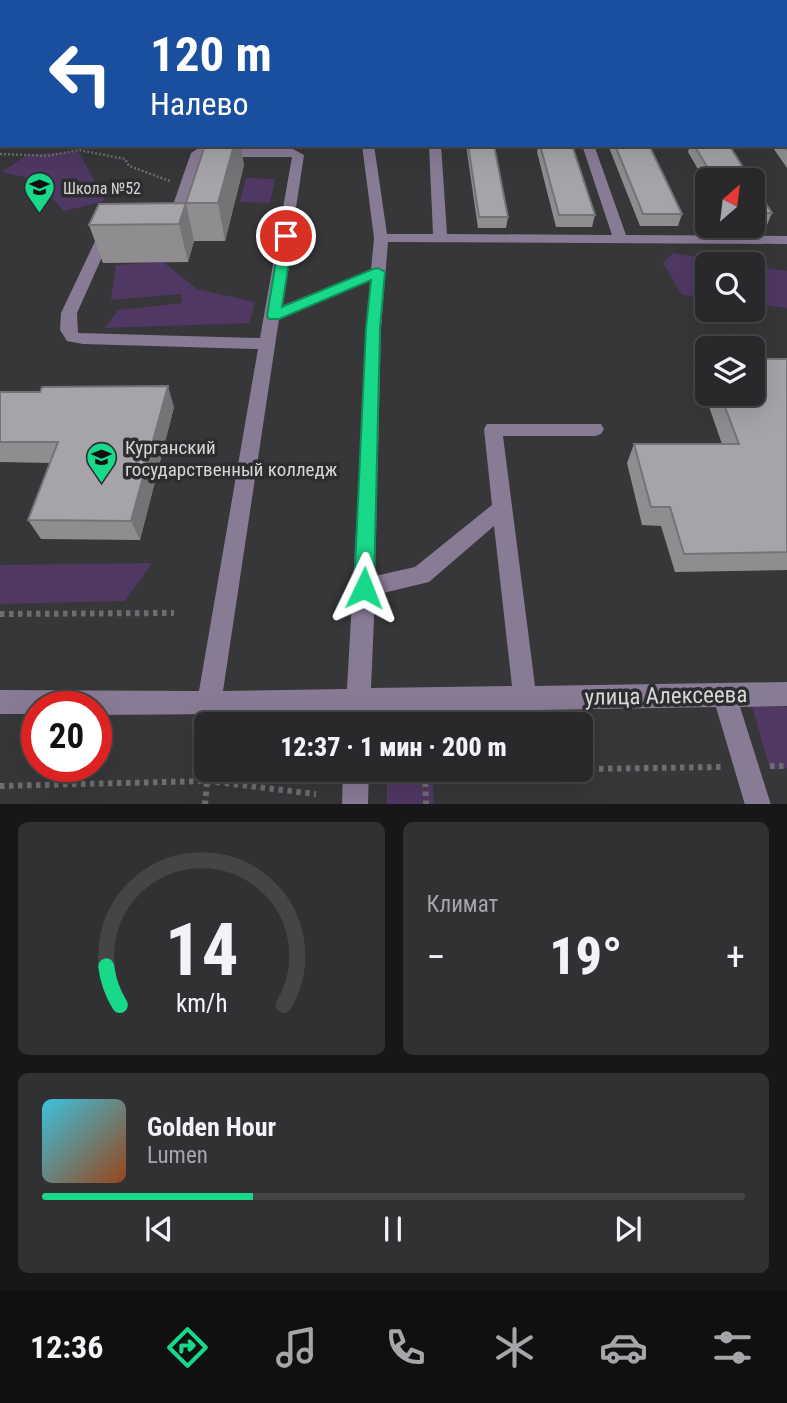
<!DOCTYPE html>
<html lang="ru">
<meta charset="utf-8">
<style>
:root{--surface:#29282b;--page:#313033;--text:#f1f3f6;--muted:#a5a6a9;--line:#454447;--accent:#18d989}
body{margin:0;font-family:"Roboto Condensed",sans-serif;background:var(--page);color:var(--text);height:100vh;display:flex;flex-direction:column;font-size:26px;white-space:nowrap}
*{box-sizing:border-box;margin:0}
p{font-size:23px;color:var(--muted)}
.icon{flex:none;width:38px;height:38px;fill:none;stroke:currentColor;stroke-width:2;stroke-linecap:round;stroke-linejoin:round}
.map{position:relative;height:804px;overflow:hidden}
.sheet{display:flex;flex-direction:column;gap:18px;padding:18px;background:#171618;flex:1}
.sheet>*{flex:none}
.top-card{position:absolute;left:0px;top:0px;width:788px;height:147px;box-shadow:0 7px 28px #0002,0 0 0 2px var(--line);background:#1a4fa0;color:#fff;overflow:hidden}
.needle{width:46px;rotate:28deg}
.buttons{position:absolute;left:695px;top:168px;display:grid;gap:14px}
.buttons a{display:grid;place-items:center;width:70px;height:70px;border-radius:10px;background:var(--surface);box-shadow:0 7px 28px #0002,0 0 0 2px var(--line);font-size:35px}
.speed{position:absolute;left:21px;top:691px;display:flex;gap:14px;font-size:35px;font-weight:700;text-align:center}
.speed>*{display:grid;place-content:center;width:91px;height:91px;border-radius:50%;background:var(--surface);box-shadow:0 7px 28px #0002,0 0 0 2px var(--line);line-height:1}
.speed .limit{border:10px solid #d22;background:#fff;color:#111}
.pin{position:absolute;display:grid;place-items:center;width:60px;height:60px;color:#fff;margin:-30px;border:4px solid #fff;border-radius:50%;box-shadow:0 2px 7px #0007}
.me{position:absolute;width:77px;margin:-38px;rotate:2deg;stroke-linejoin:round;filter:drop-shadow(0 0 5px #0008)}
.turn{display:flex;align-items:center;gap:24px;height:147px;padding:0 35px;font-size:32px}
.turn .icon{width:91px;height:91px;stroke-width:2.5}
.turn b{display:block;font-size:49px;line-height:60px}
.big{font-size:52px;font-weight:800;line-height:1.1}
.sheet .tile{flex:1;display:flex;flex-direction:column;justify-content:center;gap:10px;min-width:0;padding:0 24px;border-radius:10px;background:var(--page)}
.sheet .dial{align-items:center;gap:0}
.dial svg{height:182px;overflow:visible;fill:none;stroke:var(--line);stroke-width:7;stroke-linecap:round;text-anchor:middle}
.dial text{fill:var(--text);stroke:none}
.song{display:flex;align-items:center;gap:21px}
.cover{width:84px;height:84px;border-radius:10px;background:linear-gradient(135deg,hsl(190 70% 55%),hsl(20 70% 35%))}
.played{height:7px;border-radius:4px;background:linear-gradient(90deg,var(--accent) 30%,var(--line) 30%)}
.keys{display:flex;justify-content:space-around;direction:ltr}
.heat{display:flex;justify-content:space-between;align-items:center;font-size:38px;direction:ltr}
.sheet .tiles{flex:1;display:grid;gap:18px;grid-template-columns:1fr 1fr}
.tile:last-child{grid-column:span 2}
.trip{position:absolute;left:194px;top:712px;width:399px;height:70px;border-radius:10px;background:var(--surface);box-shadow:0 7px 28px #0002,0 0 0 2px var(--line);font-weight:800;line-height:70px;text-align:center}
.tab-bar{display:flex;height:112px;justify-content:space-around;align-items:center;background:#101011;color:var(--muted)}
.tab-bar .icon{width:49px;height:49px}
.tab-bar .active{color:var(--accent)}
.tab-bar b{font-size:32px;color:var(--text)}
.map>svg:first-child{display:block}
.green{fill:#4f3863}
.lines{fill:none;stroke-linecap:round;stroke-linejoin:round}
.path-far1{stroke:#6d6c6f;stroke-width:2.5;stroke-dasharray:2 2;stroke-linecap:butt}
.path{stroke:#6d6c6f;stroke-width:6;stroke-dasharray:4.5 4.5;stroke-linecap:butt}
.minor{fill:#887c95;fill-rule:evenodd}
.wall{fill:#8f8d90}
.shaded-wall{fill:#747376}
.building{fill:#a6a4a8;stroke:#747376;stroke-width:2}
.route{fill:#18d989;stroke:#108d59;stroke-width:2}
.labels{text-anchor:middle;dominant-baseline:central;stroke-width:7;stroke-linejoin:round;paint-order:stroke}
.far-poi-label{font-size:16px;fill:#d7d6d8;stroke:#2d2c2f;text-anchor:start}
.poi-label{font-size:19px;fill:#d7d6d8;stroke:#2d2c2f;text-anchor:start}
.near-street-label{font-size:23px;fill:#d7d6d8;stroke:#2d2c2f}
</style>
<div class="map">
<svg width="787" height="805" viewBox="0 0 787 805">
<rect width="100%" height="100%" fill="#373639"/>
<g class="green">
<polygon points="79,152 105,201 64,211 36,180 2,172 28,154"/>
<polygon points="246,178 275,179 270,203 240,202"/>
<polygon points="673,253 743,264 707,264 707,298 682,295 663,263"/>
<polygon points="163,262 197,289 255,302 249,323 105,328 118,310 182,303 181,294 111,300 116,265"/>
<polygon points="752,266 787,271 787,308 753,304"/>
<polygon points="152,563 125,601 0,604 0,565"/>
<polygon points="447,706 577,714 581,724 449,724"/>
<polygon points="752,706 787,707 787,768 770,770"/>
<polygon points="387,770 432,770 434,804 387,804"/>
</g>
<g class="lines">
<polyline class="path-far1" points="0,154 47,156 79,150 125,159 129,166 170,181"/>
<g class="path">
<polyline points="0,614 174,613"/>
<polyline points="770,766 787,766"/>
<polyline points="581,769 723,767"/>
<polyline points="0,786 207,781 316,794"/>
<polyline points="205,805 207,781"/>
<polyline points="426,805 425,771 483,770"/>
</g>
<g class="minor">
<rect x="786" y="81" width="1" height="8"/>
<path d="M 362,145 L 374,145 L 387,234 L 433,234 L 429,145 L 441,145 L 447,234 L 612,235 L 582,145 L 594,145 L 626,235 L 787,236 L 787,244 L 388,242 L 381,328 L 375,576 L 415,567 L 492,505 L 484,429 L 487,424 L 601,424 L 604,429 L 601,434 L 595,436 L 503,436 L 535,686 L 787,682 L 787,706 L 740,707 L 771,805 L 745,805 L 716,707 L 370,713 L 369,724 L 345,724 L 345,713 L 96,715 L 96,707 L 37,707 L 37,714 L 0,714 L 0,690 L 199,691 L 258,349 L 83,344 L 67,341 L 60,330 L 61,313 L 99,233 L 106,229 L 118,233 L 111,237 L 77,313 L 78,333 L 260,338 L 292,157 L 202,157 L 180,225 L 173,229 L 168,228 L 166,225 L 191,153 L 197,149 L 291,148 L 304,155 L 281,306 L 371,270 L 374,238 ZM 370,281 L 347,689 L 223,691 L 279,319 ZM 494,526 L 512,686 L 371,688 L 375,595 L 429,582 Z"/>
<polygon points="343,770 369,770 368,805 342,805"/>
</g>
</g>
<g class="wall">
<polygon points="786,89 787,90 787,168 771,145 786,145"/>
<polygon points="466,145 494,145 508,217 506,228 478,228"/>
<polygon points="538,145 572,145 595,215 592,227 556,227 537,152"/>
<polygon points="608,145 649,145 682,214 678,226 640,226"/>
<polygon points="690,145 729,145 751,180 707,180 707,185 688,152"/>
<polygon points="244,165 225,241 194,241 188,262 103,263 89,225 186,203"/>
<polygon points="752,182 772,213 767,225 752,225"/>
<polygon points="787,359 787,570 675,572 661,526 642,525 627,463 634,444 722,444 699,378 707,360 707,394 752,394"/>
<polygon points="0,392 174,407 140,540 41,539 28,520 50,463 0,462"/>
</g>
<g class="shaded-wall">
<polygon points="234,145 241,145 244,165 225,241 218,203"/>
<polygon points="186,203 194,241 188,262 179,224"/>
<polygon points="168,386 174,407 140,540 131,521"/>
</g>
<g class="building">
<polygon points="786,89 787,90 787,120 786,118"/>
<polygon points="786,130 787,130 787,150 783,145 786,145"/>
<polygon points="205,145 234,145 218,203 186,203"/>
<polygon points="468,145 494,145 508,217 479,217"/>
<polygon points="540,145 572,145 595,215 559,215"/>
<polygon points="615,145 649,145 682,214 643,214"/>
<polygon points="694,145 729,145 751,180 715,180"/>
<polygon points="752,182 772,213 752,213"/>
<polygon points="186,203 179,224 89,225 99,204"/>
<polygon points="752,359 787,359 787,552 684,554 670,507 651,507 634,444 739,444 720,394 752,394"/>
<polygon points="168,386 131,521 28,520 58,442 0,442 0,392 40,392 42,387"/>
</g>
<polygon class="route" points="286,232 293,236 282,307 373,269 378,268 385,272 380,328 374,588 371,594 364,597 357,594 354,588 366,328 371,280 279,319 269,319 267,316 280,236"/>
<defs>
<symbol id="school-pin" viewBox="-11 -11 22 30"><path d="M0 17L-7.5 6A9.5 9.5 0 1 1 7.5 6Z" fill="#18d989" stroke="#2d2c2f"/><path d="M0-5L7-2L0 1L-7-2ZM-4 1L0 2.5L4 1V4Q0 6-4 4Z" fill="#111"/></symbol>
<symbol id="university-pin" viewBox="-11 -11 22 30"><path d="M0 17L-7.5 6A9.5 9.5 0 1 1 7.5 6Z" fill="#18d989" stroke="#2d2c2f"/><path d="M0-5L7-2L0 1L-7-2ZM-4 1L0 2.5L4 1V4Q0 6-4 4Z" fill="#111"/></symbol>
</defs>
<g fill-rule="evenodd">
<use href="#school-pin" x="22" y="170" width="35" height="47"/>
<use href="#university-pin" x="84" y="440" width="35" height="47"/>
</g>
<g class="labels">
<g class="far-poi-label">
<text x="63" y="188">Школа №52</text>
</g>
<g class="poi-label">
<text x="125" y="447">Курганский<tspan x="125" dy="22">государственный колледж</tspan></text>
</g>
<g class="near-street-label">
<text transform="translate(666 696) rotate(-1)">улица Алексеева</text>
</g>
</g>
</svg>
<div class="buttons">
<a><svg class="needle" viewBox="-14 -14 28 28"><path d="M0-13l5 13h-10z" fill="#e53935"/><path d="M0 13l5-13h-10z" fill="#a5a6a9"/></svg></a>
<a><svg class="icon" aria-label="search" viewBox="0 0 24 24"><circle cx="10" cy="10" r="6"/><path d="M15 15l6 6"/></svg></a>
<a><svg class="icon" aria-label="layers" viewBox="0 0 24 24"><path d="M12 4l9 5-9 5-9-5zM3 14l9 5 9-5"/></svg></a>
</div>
<div class="speed"><div class="limit">20</div></div>
<div class="pin" style="left:286px;top:236px;background:#d93025"><svg class="icon" aria-label="arrive" viewBox="0 0 24 24"><path d="M6 21V4h12l-3 4 3 4H6"/></svg></div>
<svg class="me" style="left:364px;top:588px" viewBox="-20 -20 40 40"><path d="M0-17L14 15 0 8-14 15z" fill="#18d989" stroke="#fff" stroke-width="4"/></svg>
<div class="trip">12:37 · 1 мин · 200 m</div>
<div class="top-card">
<div class="turn"><svg class="icon" aria-label="left" viewBox="0 0 24 24"><path d="M17 20v-9H6M10 6l-5 5 5 5"/></svg><div><b>120 m</b>Налево</div></div>
</div>
</div>
<section class="sheet">
<div class="tiles">
<div class="tile dial"><svg viewBox="0 0 100 80">
<path d="M14 69A42 42 0 1 1 86 69"/>
<path d="M14 69A42 42 0 0 1 8 52" stroke="#18d989"/>
<text x="50" y="56" font-size="32" font-weight="700">14</text>
<text x="50" y="72" font-size="11">km/h</text>
</svg></div>
<div class="tile"><p>Климат</p>
<div class="heat"><a>−</a><b class="big">19°</b><a>+</a></div>
</div>
<div class="tile">
<div class="song"><i class="cover"></i><div><b>Golden Hour</b><p>Lumen</p></div></div>
<div class="played"></div>
<div class="keys"><svg class="icon" aria-label="previous" viewBox="0 0 24 24"><path d="M18 5L8 12l10 7zM5 5v14"/></svg><svg class="icon" aria-label="pause" viewBox="0 0 24 24"><path d="M8 5v14M16 5v14"/></svg><svg class="icon" aria-label="next" viewBox="0 0 24 24"><path d="M6 5l10 7-10 7zM19 5v14"/></svg></div>
</div>
</div>
</section>
<nav class="tab-bar">
<b>12:36</b>
<svg class="icon active" aria-label="directions" viewBox="0 0 24 24"><path d="M12 3l9 9-9 9-9-9zM9 14v-3h6M13 9l2 2-2 2"/></svg>
<svg class="icon" aria-label="music" viewBox="0 0 24 24"><path d="M9 18V5l10-2v13"/><circle cx="6" cy="18" r="3"/><circle cx="16" cy="16" r="3"/></svg>
<svg class="icon" aria-label="phone" viewBox="0 0 24 24"><path d="M5 4h4l2 5-3 2q2 4 5 5l2-3 5 2v4C11 20 4 13 5 4z"/></svg>
<svg class="icon" aria-label="climate" viewBox="0 0 24 24"><path d="M12 3v18M4 7l16 10M4 17L20 7"/></svg>
<svg class="icon" aria-label="car" viewBox="0 0 24 24"><path d="M5 17H2v-5l4-1 3-4h7l3 4 3 1v5h-3M9 17h6M6 11h13"/><circle cx="7" cy="17" r="2"/><circle cx="17" cy="17" r="2"/></svg>
<svg class="icon" aria-label="filters" viewBox="0 0 24 24"><path d="M4 7h16M4 17h16"/><circle cx="9" cy="7" r="2"/><circle cx="15" cy="17" r="2"/></svg>
</nav>
